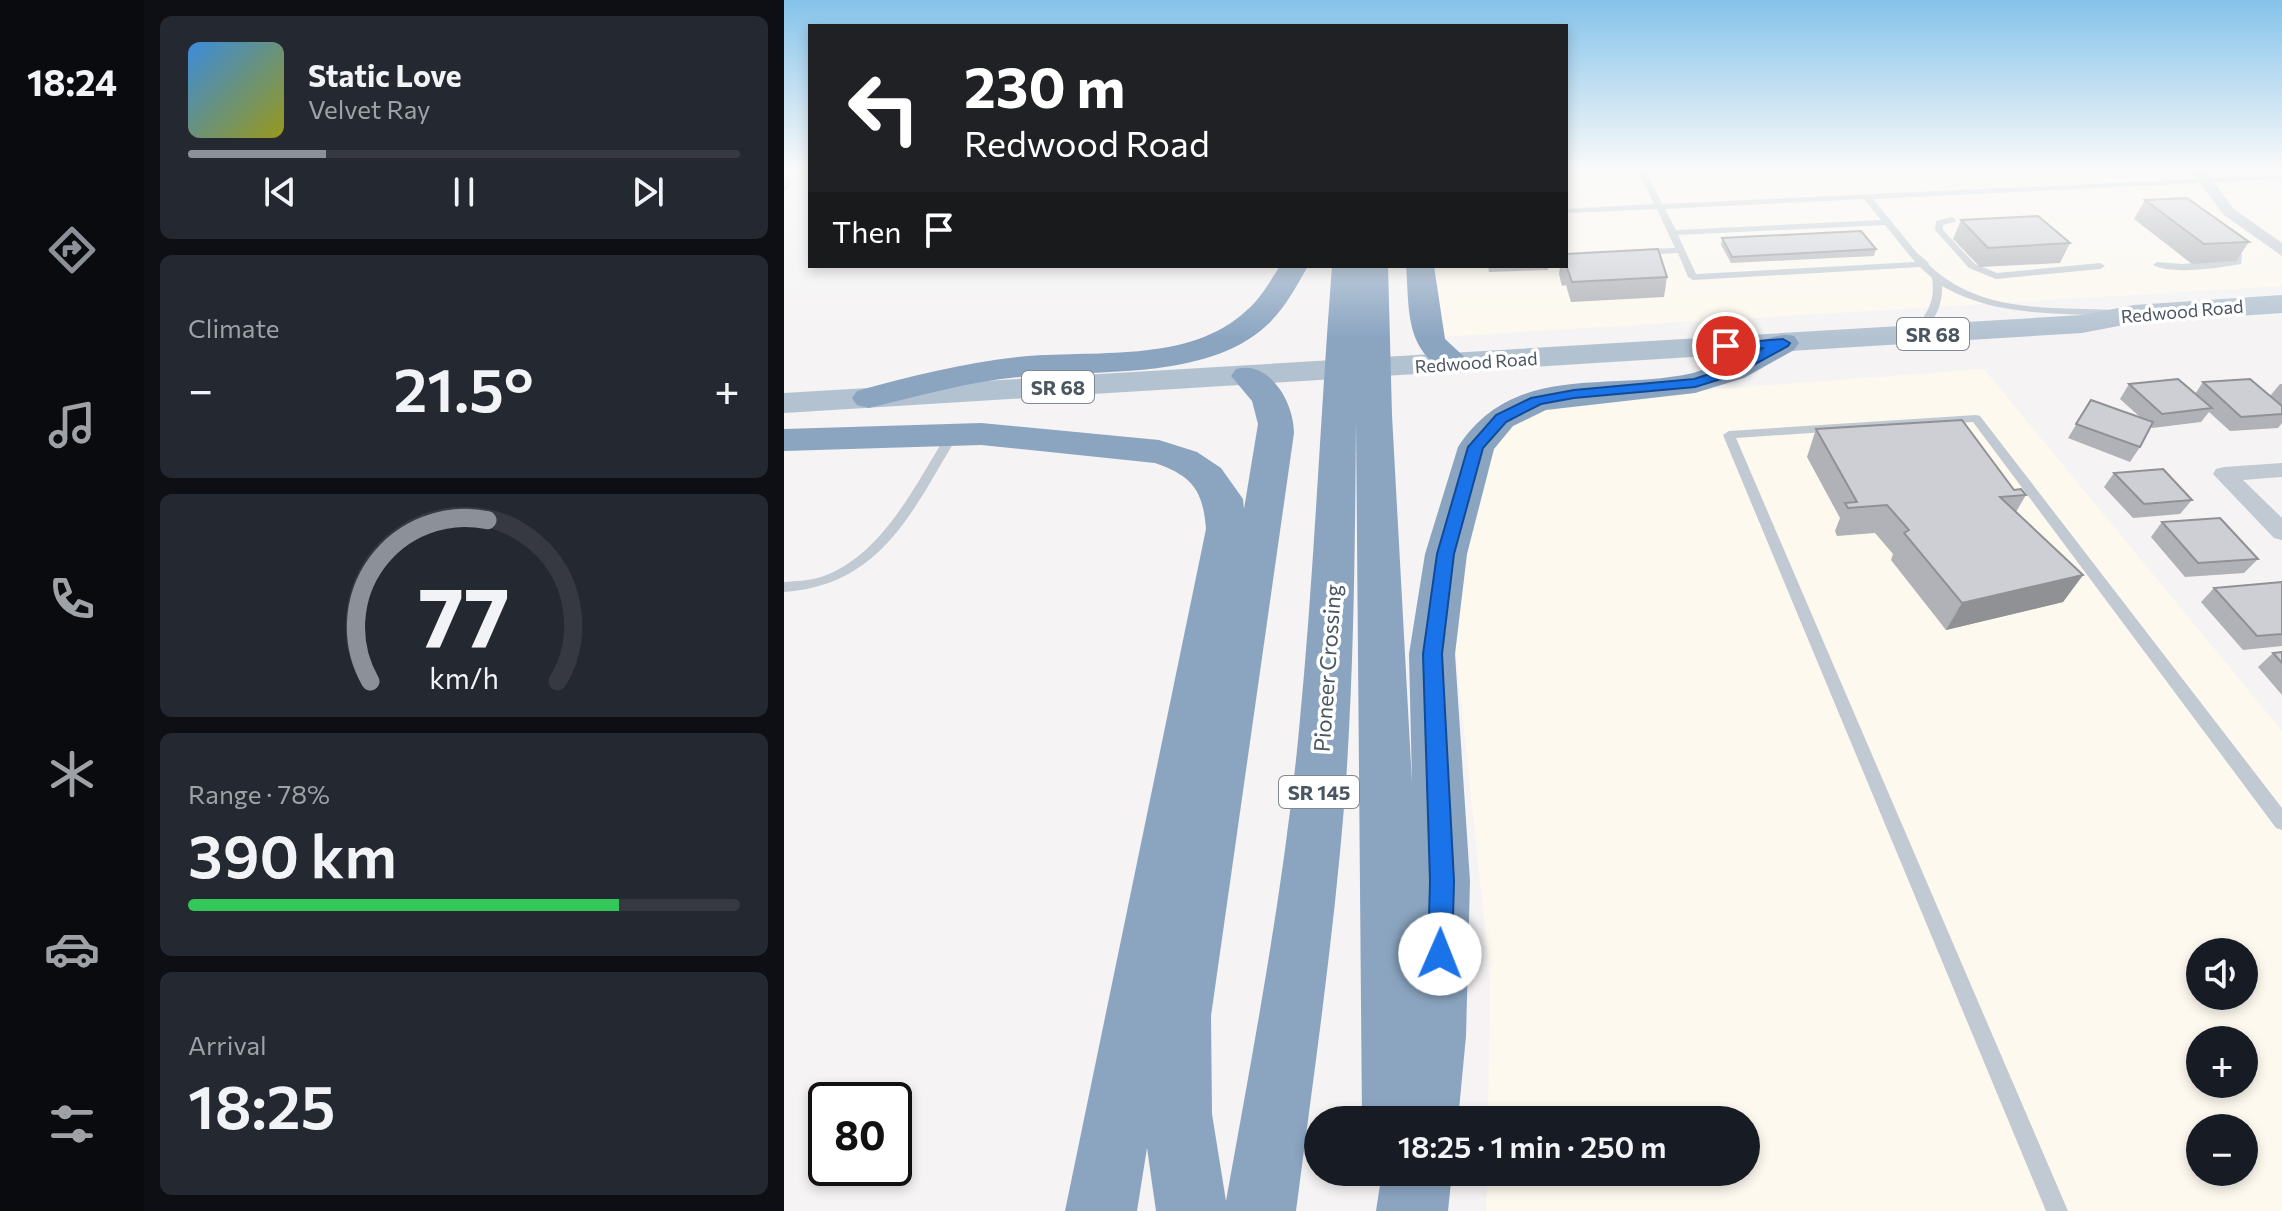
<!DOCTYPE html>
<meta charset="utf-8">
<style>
:root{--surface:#171b24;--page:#242831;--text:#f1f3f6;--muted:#9ea1a6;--line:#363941;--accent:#8c9099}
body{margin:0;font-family:Commissioner,sans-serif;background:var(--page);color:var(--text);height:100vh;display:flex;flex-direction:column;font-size:30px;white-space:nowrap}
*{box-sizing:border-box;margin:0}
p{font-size:26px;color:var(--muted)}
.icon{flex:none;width:44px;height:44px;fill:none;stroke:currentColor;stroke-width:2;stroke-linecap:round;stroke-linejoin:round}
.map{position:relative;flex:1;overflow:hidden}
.side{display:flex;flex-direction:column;gap:16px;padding:16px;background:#0d0f14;width:640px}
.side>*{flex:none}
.hud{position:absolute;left:24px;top:24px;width:760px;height:244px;border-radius:0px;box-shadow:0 4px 12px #0003;background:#202124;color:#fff;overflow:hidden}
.tools{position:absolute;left:1402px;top:938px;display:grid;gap:16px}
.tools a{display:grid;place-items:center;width:72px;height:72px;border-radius:50%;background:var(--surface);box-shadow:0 4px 12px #0003;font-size:40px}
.speed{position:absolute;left:24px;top:1082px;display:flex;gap:16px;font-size:40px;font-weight:700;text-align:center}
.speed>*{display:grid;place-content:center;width:104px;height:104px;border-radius:50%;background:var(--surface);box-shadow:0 4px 12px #0003;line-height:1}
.speed .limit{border:4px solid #111;border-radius:12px;background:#fff;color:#111}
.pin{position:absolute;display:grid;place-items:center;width:68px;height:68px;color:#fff;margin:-34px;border:4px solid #fff;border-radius:50%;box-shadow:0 2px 8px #0007}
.me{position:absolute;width:88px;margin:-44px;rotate:1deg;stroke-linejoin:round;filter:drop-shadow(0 0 6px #0008)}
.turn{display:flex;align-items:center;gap:28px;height:168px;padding:0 24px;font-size:36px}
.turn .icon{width:104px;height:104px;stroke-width:2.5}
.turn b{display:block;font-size:56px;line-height:68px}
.then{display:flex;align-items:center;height:76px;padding:0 24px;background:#0003;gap:16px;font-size:30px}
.big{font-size:60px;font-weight:600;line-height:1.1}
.side .tile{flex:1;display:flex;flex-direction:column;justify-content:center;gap:12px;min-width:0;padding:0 28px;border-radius:12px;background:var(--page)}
.side .dial{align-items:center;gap:0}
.dial svg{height:208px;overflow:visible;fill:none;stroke:var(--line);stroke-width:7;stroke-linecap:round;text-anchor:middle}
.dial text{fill:var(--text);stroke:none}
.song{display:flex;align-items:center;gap:24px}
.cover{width:96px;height:96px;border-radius:12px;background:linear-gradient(135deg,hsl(210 70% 55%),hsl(60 70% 35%))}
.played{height:8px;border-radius:4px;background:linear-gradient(90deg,var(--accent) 25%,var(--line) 25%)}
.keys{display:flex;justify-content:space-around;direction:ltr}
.heat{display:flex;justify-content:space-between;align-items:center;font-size:44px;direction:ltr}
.charge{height:12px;border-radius:6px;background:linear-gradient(90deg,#34c759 78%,var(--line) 0)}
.trip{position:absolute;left:520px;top:1106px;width:456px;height:80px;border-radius:40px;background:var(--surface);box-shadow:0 4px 12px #0003;font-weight:600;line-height:80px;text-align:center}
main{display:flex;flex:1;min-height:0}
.tab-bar{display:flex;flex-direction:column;width:144px;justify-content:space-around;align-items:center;background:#090b0e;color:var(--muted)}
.tab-bar .icon{width:56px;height:56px}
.tab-bar .selected{color:var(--accent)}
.tab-bar b{font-size:36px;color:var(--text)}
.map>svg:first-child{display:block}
.commercial{fill:#fdf9ef;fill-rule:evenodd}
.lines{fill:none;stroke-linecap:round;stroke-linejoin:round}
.lane{fill:#c1cad2;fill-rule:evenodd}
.street{fill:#c1cad2;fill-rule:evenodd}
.primary{fill:#b3c2d1;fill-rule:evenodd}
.highway{fill:#8ba5c1;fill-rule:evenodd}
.wall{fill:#b0b2b7}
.shaded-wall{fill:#909195}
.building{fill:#cdcfd5;stroke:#909195;stroke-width:2}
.route{fill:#1a73e8;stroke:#114b97;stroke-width:2}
.labels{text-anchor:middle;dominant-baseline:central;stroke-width:7;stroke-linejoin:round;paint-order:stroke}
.far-street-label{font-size:18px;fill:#4a5661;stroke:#fff}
.shield{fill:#fff;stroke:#808990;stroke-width:2}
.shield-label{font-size:20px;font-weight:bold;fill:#4a5661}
.street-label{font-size:22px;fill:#4a5661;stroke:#fff}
</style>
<main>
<nav class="tab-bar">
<b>18:24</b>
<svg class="icon selected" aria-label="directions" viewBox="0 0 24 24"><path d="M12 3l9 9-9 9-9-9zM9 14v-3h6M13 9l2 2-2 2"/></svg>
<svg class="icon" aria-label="music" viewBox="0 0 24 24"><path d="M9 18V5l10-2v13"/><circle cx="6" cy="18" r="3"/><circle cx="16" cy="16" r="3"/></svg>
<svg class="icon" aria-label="phone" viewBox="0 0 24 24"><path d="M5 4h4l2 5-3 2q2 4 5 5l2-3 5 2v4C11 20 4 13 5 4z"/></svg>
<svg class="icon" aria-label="climate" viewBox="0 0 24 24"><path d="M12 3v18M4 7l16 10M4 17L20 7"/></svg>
<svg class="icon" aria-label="car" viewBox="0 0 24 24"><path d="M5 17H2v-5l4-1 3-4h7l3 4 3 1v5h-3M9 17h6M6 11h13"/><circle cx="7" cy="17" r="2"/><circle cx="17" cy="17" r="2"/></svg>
<svg class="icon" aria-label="filters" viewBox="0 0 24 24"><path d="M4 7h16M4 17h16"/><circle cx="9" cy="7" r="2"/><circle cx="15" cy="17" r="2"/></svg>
</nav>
<section class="side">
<div class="tile">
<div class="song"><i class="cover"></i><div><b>Static Love</b><p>Velvet Ray</p></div></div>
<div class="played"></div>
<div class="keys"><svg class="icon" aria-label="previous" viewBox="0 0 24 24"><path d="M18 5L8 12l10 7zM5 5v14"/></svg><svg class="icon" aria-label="pause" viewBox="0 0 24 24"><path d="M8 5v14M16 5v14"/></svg><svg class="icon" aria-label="next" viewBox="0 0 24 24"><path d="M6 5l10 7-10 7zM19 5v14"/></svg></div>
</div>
<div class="tile"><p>Climate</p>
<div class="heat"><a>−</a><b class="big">21.5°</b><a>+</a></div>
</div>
<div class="tile dial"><svg viewBox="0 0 100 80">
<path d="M14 69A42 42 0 1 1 86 69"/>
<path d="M14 69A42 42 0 0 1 59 7" stroke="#8c9099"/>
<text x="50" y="56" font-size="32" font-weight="700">77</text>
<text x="50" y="72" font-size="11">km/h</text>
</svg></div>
<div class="tile"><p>Range · 78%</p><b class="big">390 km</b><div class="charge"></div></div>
<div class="tile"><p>Arrival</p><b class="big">18:25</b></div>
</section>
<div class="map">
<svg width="1498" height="1211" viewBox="0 0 1498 1211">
<rect width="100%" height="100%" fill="#f5f3f3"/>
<g class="commercial">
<polygon points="782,168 1498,168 1498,286 655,337 649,266 782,266"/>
<path d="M 1200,369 L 1498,731 L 1498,1211 L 702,1211 L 703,1172 L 962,1172 L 962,1120 L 704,1120 L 706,976 L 672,654 L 672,621 L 675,586 L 710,440 L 737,416 L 791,400 ZM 1416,952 L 1460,952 L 1460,996 L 1416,996 ZM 1416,1040 L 1460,1040 L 1460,1084 L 1416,1084 ZM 1416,1128 L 1460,1128 L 1460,1172 L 1416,1172 Z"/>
</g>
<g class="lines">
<g class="lane">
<path d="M 852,168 L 860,168 L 878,204 L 1498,175 L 1498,179 L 1089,199 L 1133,253 L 1144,262 L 1145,265 C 1196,314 1268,307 1334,310 L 1339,313 L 1334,316 C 1274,313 1212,317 1158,286 C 1159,307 1148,328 1129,338 L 1124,335 C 1141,317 1152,304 1148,278 L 1136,267 L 909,280 L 904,277 L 894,253 L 858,255 L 854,252 L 858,249 L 891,248 L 873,209 L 782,213 L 782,209 L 870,204 ZM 1080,199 L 1097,220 L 892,230 L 881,209 ZM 1101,225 L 1131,262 L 912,274 L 894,235 Z"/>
<polygon points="0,173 7,180 4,189 0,191"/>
<polygon points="1168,217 1172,220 1171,222 1159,225 1159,230 1191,264 1213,273 1316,263 1321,266 1316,269 1212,279 1185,268 1151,230 1152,221"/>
<path d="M 1443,244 L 1458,254 L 1457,264 C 1435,268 1388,275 1369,265 L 1373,262 L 1398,264 L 1450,260 L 1450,257 L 1439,247 Z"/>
<polygon points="1192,415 1196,416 1498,808 1498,830 1492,828 1189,422 952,438 1284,1211 1262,1211 939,435 945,431"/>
<path d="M 169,430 L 175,434 C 129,509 99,585 0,592 L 0,582 C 12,581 25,581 37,577 C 99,556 132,483 165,431 Z"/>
</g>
<g class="street">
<polygon points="1404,168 1419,168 1450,209 1498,243 1498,256 1440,215"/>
<polygon points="1498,463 1498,477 1459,480 1498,518 1498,540 1490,538 1429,474 1432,469 1440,467"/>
</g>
<polygon class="primary" points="1498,295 1498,313 1350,323 1298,333 0,413 0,393 1298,315 1350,305"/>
<g class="highway">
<path d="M 496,266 L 524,266 C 512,287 500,310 482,326 C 422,381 310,369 235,377 C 184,382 135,396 85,408 L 73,405 L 68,398 L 73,391 C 126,376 180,363 234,357 C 308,349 405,365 463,310 C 477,298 486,281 496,266 Z"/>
<path d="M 548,266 L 604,266 L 608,415 L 628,783 L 625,654 L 641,554 L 674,447 C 730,361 825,392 909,373 C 940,365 981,329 1010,336 L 1015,343 L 1010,350 L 960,378 L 911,393 L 762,410 L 729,426 L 710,449 L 683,554 L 671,654 L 686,881 L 682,1036 L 674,1120 L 578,1120 L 572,421 C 571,546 570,671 561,796 C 550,935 530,1073 512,1211 L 372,1211 L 363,1148 L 353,1211 L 281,1211 L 422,529 C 419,491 409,476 371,463 L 197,445 L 0,451 L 0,429 L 197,423 L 375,440 L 413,452 L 437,468 L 459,499 L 460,509 L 474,424 L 468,401 L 447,376 L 452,369 C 486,360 510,403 510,433 L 427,1016 L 428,1114 L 442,1201 C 470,1045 500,888 515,730 C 530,576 536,421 548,266 Z"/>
<path d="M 622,266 L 650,266 L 661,339 L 688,364 L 684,371 C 668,375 661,371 649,362 C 621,340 625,299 622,266 Z"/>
<polygon points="598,1172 668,1172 664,1211 592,1211"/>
</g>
</g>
<g class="wall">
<polygon points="1361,200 1465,242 1452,261 1408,264 1350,219"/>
<polygon points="1177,220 1286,243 1276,263 1196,267 1169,239"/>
<polygon points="938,238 1092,249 1090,256 947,263 937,245"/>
<polygon points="704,266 764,266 764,270 705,272"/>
<polygon points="776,266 883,277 880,297 787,302 782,285 778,286 775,274"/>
<polygon points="1419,382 1486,396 1496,384 1498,384 1498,423 1494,428 1446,431 1425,412 1417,422 1368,428 1367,427 1356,447 1346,462 1284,438 1307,400 1356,417 1336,399 1345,384 1411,394"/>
<polygon points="1032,429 1242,495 1232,512 1299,575 1279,602 1162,630 1107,560 1109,554 1091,533 1053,536 1051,531 1056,518 1023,457"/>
<polygon points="1330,473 1408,500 1396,514 1349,518 1320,487"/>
<polygon points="1378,522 1474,559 1460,573 1401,577 1367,537"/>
<polygon points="1498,582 1498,646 1459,650 1417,602 1430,588"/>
<polygon points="1498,652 1498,695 1474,667 1489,653"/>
</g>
<polygon class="shaded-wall" points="1299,575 1279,602 1162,630 1178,603"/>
<g class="building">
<polygon points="1403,198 1465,242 1420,244 1361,200"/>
<polygon points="1254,216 1286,243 1204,248 1177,220"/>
<polygon points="1077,231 1092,249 948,257 938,238"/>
<polygon points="874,249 883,277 788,282 782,265 782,254"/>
<polygon points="1394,379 1428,408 1378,414 1345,384"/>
<polygon points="1466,379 1498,406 1498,414 1457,417 1419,382"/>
<polygon points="1307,400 1369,422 1356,447 1292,424"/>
<polygon points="1178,420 1230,490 1237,489 1242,495 1216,497 1299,575 1178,603 1120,533 1125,530 1103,505 1064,508 1061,503 1073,502 1032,429"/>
<polygon points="1379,469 1408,500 1360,504 1330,473"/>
<polygon points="1436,518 1474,559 1414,563 1378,522"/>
<polygon points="1498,582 1498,634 1473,636 1430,588"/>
<polygon points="1498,652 1498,663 1489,653"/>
</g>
<linearGradient id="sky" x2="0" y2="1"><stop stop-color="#85c3ea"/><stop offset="0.5" stop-color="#fafafa"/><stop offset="1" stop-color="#fafafa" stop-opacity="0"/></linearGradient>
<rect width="1498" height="338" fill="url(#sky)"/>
<polygon class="route" points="999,339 1006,343 1004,346 953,374 911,387 790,398 757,404 722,422 699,448 670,554 658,654 670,881 668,954 665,963 656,966 647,963 644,954 646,881 639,654 653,554 684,447 712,415 747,398 790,390 910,379 944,368 980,348 942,350 935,346 937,344"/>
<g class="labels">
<g class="far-street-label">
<text transform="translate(1398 311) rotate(-5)">Redwood Road</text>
<text transform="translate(692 362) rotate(-4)">Redwood Road</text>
</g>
<g class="shield">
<rect x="1113" y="318" width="72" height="32" rx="6"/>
<rect x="238" y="371" width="72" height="32" rx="6"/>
<rect x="495" y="776" width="80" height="32" rx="6"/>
</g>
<g class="shield-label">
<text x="1149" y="334">SR 68</text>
<text x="274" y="387">SR 68</text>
<text x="535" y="792">SR 145</text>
</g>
<g class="street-label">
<text transform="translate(543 668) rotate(-86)">Pioneer Crossing</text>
</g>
</g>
</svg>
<div class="tools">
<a><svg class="icon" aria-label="sound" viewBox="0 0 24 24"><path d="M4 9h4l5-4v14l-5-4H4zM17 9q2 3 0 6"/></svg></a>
<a>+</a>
<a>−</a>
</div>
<div class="speed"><div class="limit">80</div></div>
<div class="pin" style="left:942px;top:346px;background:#d93025"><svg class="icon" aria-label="arrive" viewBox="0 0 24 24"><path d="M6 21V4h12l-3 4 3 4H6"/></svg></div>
<svg class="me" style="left:656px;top:954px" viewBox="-20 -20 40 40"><circle r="19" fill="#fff"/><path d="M0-13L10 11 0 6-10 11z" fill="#1a73e8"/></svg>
<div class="trip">18:25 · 1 min · 250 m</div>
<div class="hud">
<div class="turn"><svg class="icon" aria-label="left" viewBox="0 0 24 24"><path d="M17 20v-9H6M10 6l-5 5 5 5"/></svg><div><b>230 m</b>Redwood Road</div></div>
<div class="then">Then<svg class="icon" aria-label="arrive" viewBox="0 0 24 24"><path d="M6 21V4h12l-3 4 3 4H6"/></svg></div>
</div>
</div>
</main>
